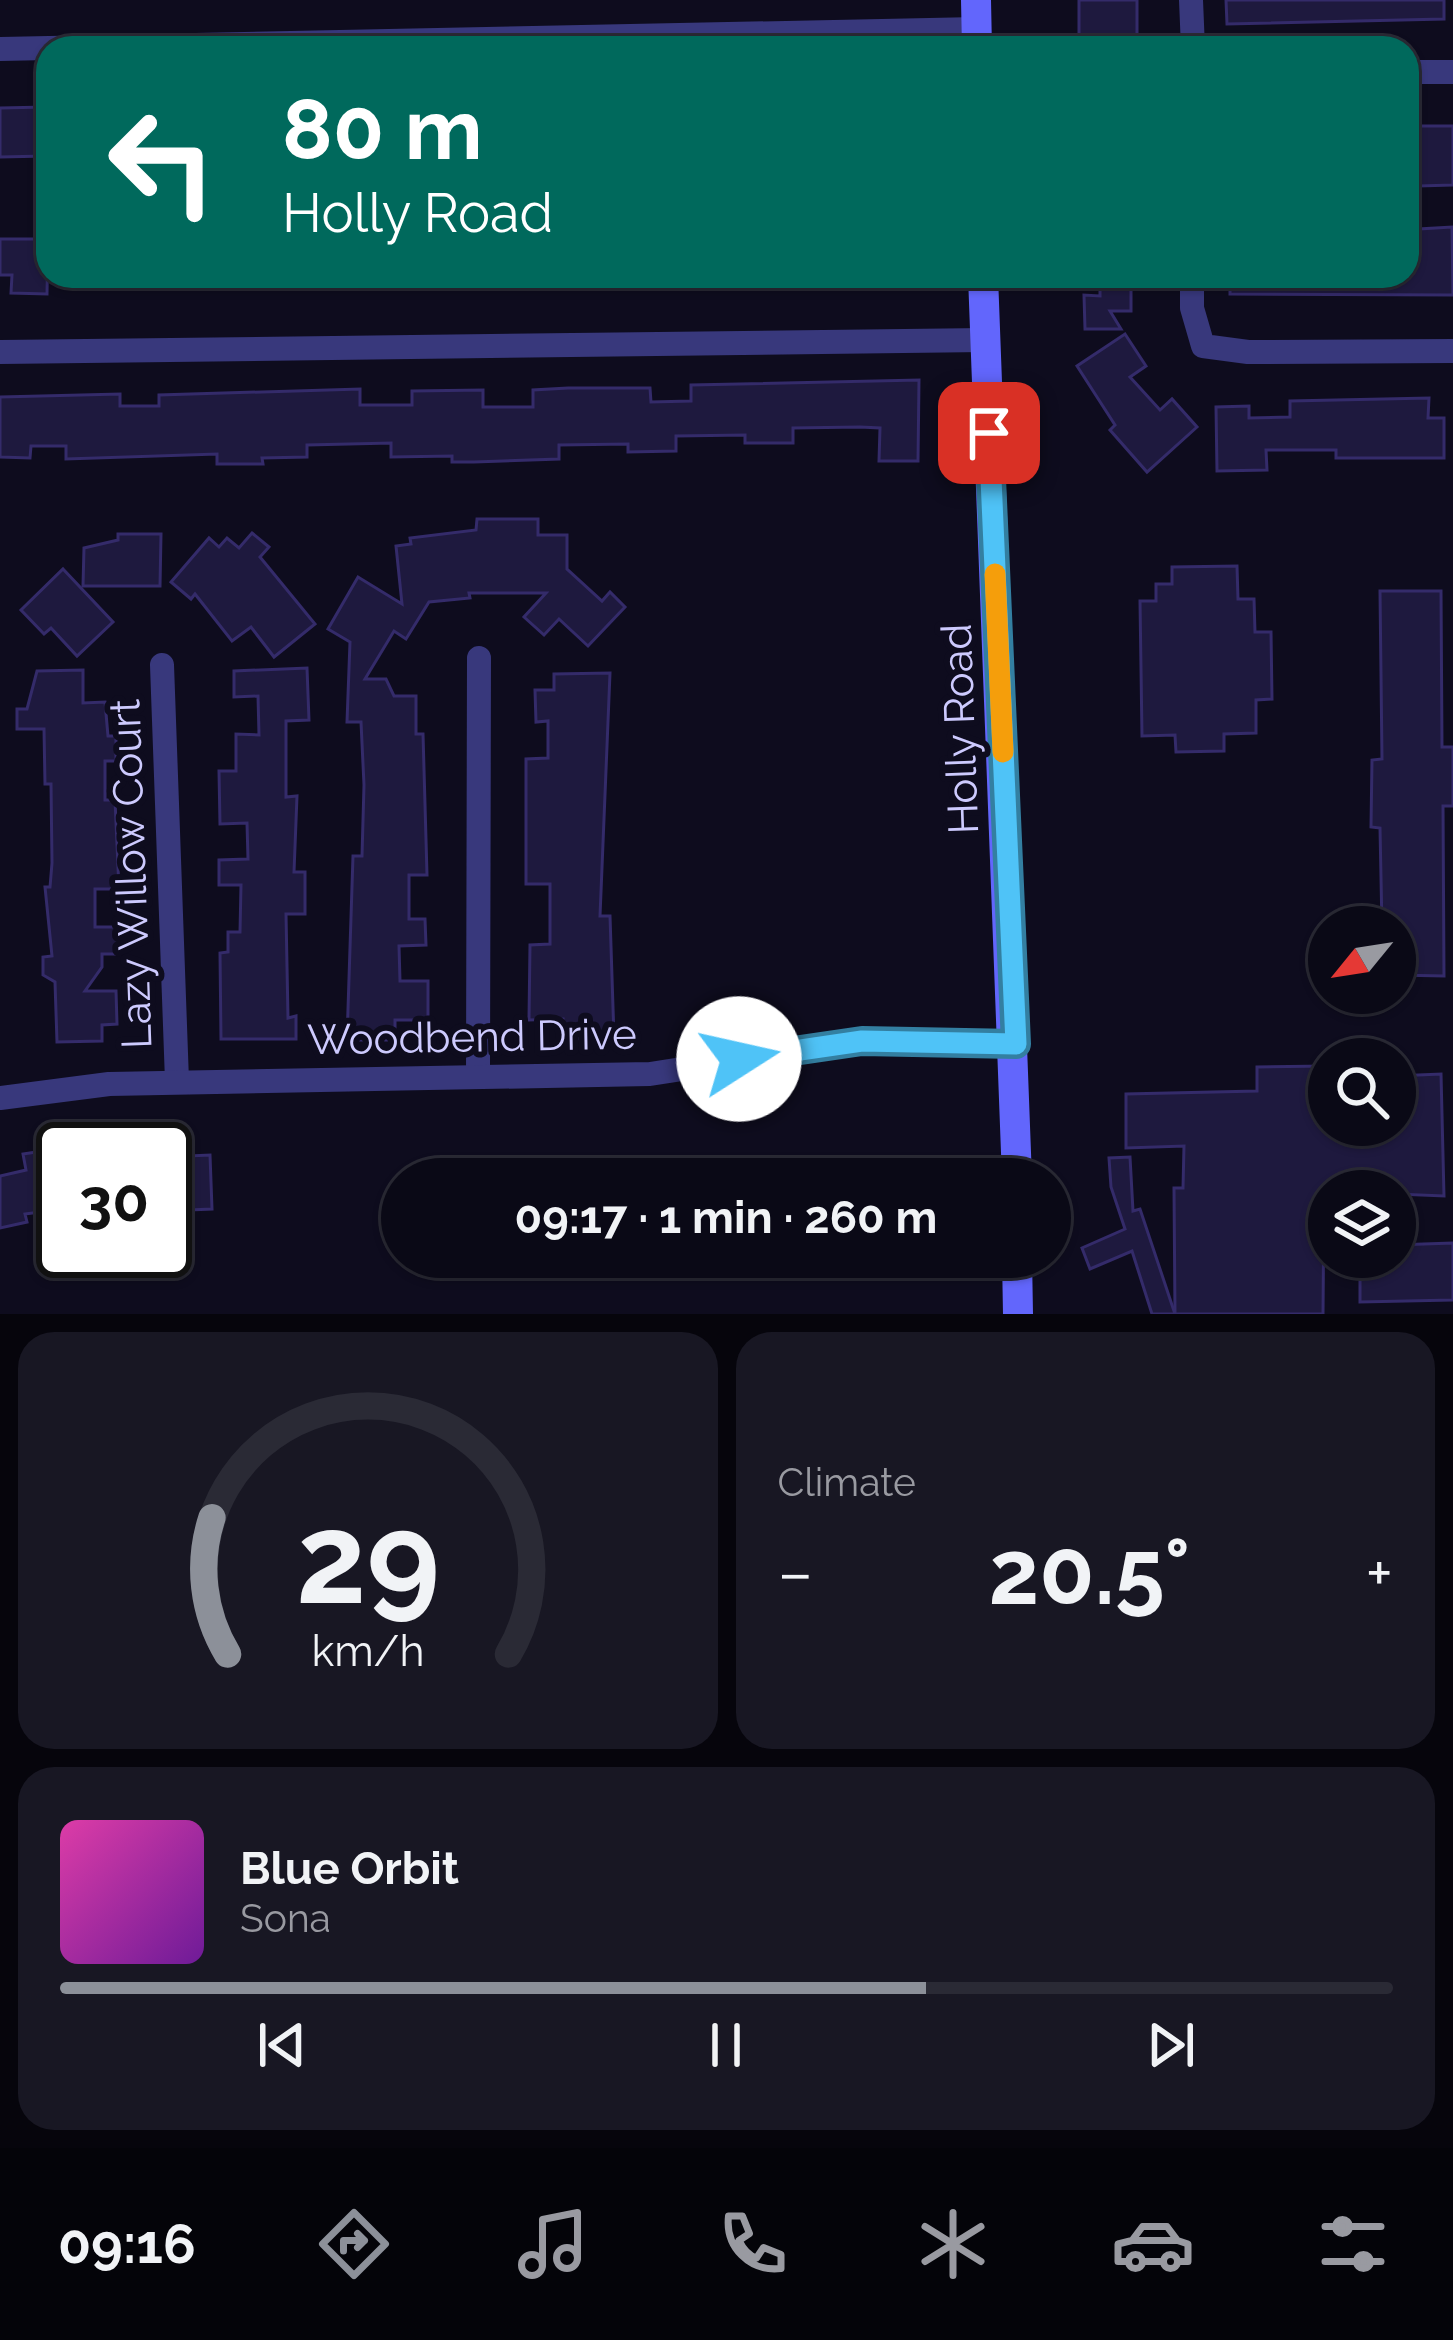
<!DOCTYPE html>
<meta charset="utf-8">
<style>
:root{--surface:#0a0916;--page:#181723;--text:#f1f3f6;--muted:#999aa1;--line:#2a2a35;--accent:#8c9099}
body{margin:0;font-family:Raleway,sans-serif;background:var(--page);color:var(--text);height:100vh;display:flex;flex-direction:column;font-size:45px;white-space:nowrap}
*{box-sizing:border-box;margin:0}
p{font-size:39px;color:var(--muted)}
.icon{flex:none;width:66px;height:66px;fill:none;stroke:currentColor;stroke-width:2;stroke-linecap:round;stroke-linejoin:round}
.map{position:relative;height:1314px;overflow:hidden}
.side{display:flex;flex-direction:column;gap:18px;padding:18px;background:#06050c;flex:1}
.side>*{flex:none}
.top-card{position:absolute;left:36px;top:36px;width:1383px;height:252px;border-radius:36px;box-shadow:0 3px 9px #0004,0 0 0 3px var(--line);background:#00695c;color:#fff;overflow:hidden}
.needle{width:78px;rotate:240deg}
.tools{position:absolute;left:1308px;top:906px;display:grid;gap:24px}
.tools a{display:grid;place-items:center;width:108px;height:108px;border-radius:50%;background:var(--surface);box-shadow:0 3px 9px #0004,0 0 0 3px var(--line);font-size:60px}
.speed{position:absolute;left:36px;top:1122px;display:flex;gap:24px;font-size:60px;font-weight:700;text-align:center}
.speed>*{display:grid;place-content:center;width:156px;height:156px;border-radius:50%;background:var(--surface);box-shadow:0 3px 9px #0004,0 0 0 3px var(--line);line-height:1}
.speed .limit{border:6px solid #111;border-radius:18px;background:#fff;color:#111}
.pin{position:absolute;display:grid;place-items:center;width:102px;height:102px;color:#fff;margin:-51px;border-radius:24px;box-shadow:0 6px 18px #0006}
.me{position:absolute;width:132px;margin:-66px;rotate:80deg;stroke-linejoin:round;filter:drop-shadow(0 0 9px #0008)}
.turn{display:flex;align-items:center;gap:42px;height:252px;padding:0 48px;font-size:54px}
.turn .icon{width:156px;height:156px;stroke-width:2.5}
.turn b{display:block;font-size:84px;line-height:102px}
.big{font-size:90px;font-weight:700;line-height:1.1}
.side .widget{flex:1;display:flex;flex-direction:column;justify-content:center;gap:18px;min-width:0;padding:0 42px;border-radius:36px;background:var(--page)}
.side .dial{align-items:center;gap:0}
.dial svg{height:312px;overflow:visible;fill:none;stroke:var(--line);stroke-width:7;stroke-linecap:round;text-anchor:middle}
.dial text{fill:var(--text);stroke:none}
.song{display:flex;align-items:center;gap:36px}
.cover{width:144px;height:144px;border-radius:18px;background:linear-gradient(135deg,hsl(320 70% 55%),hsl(280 70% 35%))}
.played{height:12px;border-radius:6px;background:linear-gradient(90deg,var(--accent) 65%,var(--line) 65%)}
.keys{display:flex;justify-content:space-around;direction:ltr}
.heat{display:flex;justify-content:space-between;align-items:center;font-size:66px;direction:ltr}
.side .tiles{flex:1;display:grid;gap:18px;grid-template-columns:1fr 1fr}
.widget:last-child{grid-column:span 2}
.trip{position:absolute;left:381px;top:1158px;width:690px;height:120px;border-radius:60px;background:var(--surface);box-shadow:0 3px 9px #0004,0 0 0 3px var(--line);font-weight:700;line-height:120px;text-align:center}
.tab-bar{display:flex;height:192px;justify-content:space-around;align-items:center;background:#040409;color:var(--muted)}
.tab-bar .icon{width:84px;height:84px}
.tab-bar .on{color:var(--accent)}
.tab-bar b{font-size:54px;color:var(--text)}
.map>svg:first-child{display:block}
.building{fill:#1e193e;stroke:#342b6a;stroke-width:3}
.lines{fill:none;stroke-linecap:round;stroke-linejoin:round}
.minor{stroke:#38387c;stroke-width:24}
.secondary{stroke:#6266fc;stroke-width:30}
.route-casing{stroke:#337fa1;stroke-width:30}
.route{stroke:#4fc3f7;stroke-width:21}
.slow{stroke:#f59e0b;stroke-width:21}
.labels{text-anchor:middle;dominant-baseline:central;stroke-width:12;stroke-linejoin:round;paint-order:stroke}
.street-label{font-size:42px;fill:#cdcafe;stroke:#0e0c1e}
</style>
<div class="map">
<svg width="1453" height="1314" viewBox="0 0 1453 1314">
<rect width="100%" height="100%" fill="#0e0c1e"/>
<g class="building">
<polygon points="1079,0 1137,0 1137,48 1093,48 1092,36 1079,36"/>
<polygon points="1226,0 1444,0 1444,19 1227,24"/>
<polygon points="45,107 45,156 0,157 0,108"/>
<polygon points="1407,126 1453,126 1453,185 1419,186 1419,179 1407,179"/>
<polygon points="1452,227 1453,295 1230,294 1230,276 1407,276 1407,238 1419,238 1419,229"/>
<polygon points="0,239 48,239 47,294 11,293 12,275 0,275"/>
<polygon points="1100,277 1131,277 1131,311 1110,311 1121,329 1085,329 1084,295 1100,296"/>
<polygon points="1125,334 1146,366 1130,377 1160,410 1172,399 1197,427 1147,472 1110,430 1115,425 1077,366"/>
<polygon points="919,380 918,461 879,461 880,428 860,427 793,428 793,443 745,443 745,435 676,436 676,451 628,452 628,444 559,445 559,459 474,462 452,462 452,456 391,457 391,443 307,445 307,457 262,458 263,464 217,464 217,454 66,459 66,446 31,446 30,458 0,457 0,397 120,394 120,406 159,406 159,395 360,389 360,405 412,405 412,391 483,390 483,407 533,407 533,390 568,388 650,388 651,402 691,401 691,385"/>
<polygon points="1429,398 1428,418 1444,418 1444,458 1336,458 1336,450 1266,450 1267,470 1217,471 1216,407 1249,406 1249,418 1290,417 1290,401"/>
<polygon points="477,519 538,519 538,535 567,535 567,569 602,601 610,592 625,607 588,646 559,619 544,635 524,617 546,593 469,593 470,598 429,602 406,639 394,631 365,679 386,679 394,696 416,696 416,734 423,734 427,875 409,875 409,919 425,919 426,945 399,946 400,981 428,981 428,1020 395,1020 395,1040 347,1040 353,856 362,856 364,785 361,722 347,722 350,642 328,629 358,577 402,604 396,546 411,544 410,538 476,530"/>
<polygon points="252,533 269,547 260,557 315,624 274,657 251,627 232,641 195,594 191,599 171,582 209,538 219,547 227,538 239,548"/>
<polygon points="118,534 161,534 160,586 83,586 84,548 118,540"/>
<polygon points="1237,566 1238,599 1254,599 1255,632 1271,632 1272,699 1256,700 1256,733 1224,734 1224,751 1176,752 1175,735 1142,736 1140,601 1156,601 1156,584 1172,584 1172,567"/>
<polygon points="63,569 113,622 77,656 51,628 44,634 21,610"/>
<polygon points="1380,591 1441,591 1442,747 1453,747 1453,806 1443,806 1444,976 1395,975 1395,927 1382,927 1380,828 1371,827 1372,760 1382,759"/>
<polygon points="307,668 309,720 286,721 286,797 297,796 294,872 305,872 305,914 286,914 288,1018 296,1016 296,1039 221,1039 220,953 228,952 228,932 240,932 241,885 219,885 219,860 248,859 247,823 220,824 219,771 236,771 236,734 259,735 258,696 234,697 234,671"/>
<polygon points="83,670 83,703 105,702 108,736 116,736 116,761 105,761 105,800 115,800 119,889 95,889 95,927 119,927 119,954 102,954 102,967 85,991 116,991 117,1024 102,1025 102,1041 57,1042 55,982 43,975 43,957 52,956 45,887 50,887 52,863 51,784 45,784 44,729 17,729 17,709 27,709 37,671"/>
<polygon points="610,673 600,916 610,916 614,1038 563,1039 563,1019 529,1020 530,945 550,944 550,884 526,884 526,759 548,758 548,721 536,722 535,690 554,690 554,674"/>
<polygon points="1325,1066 1324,1125 1395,1125 1395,1076 1441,1074 1444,1196 1324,1191 1323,1314 1175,1314 1174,1188 1183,1188 1184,1146 1126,1148 1126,1094 1257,1091 1257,1067"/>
<polygon points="63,1148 63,1209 25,1214 27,1222 0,1228 0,1176 26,1170 23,1154"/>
<polygon points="210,1155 212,1209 165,1211 165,1157"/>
<polygon points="1130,1157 1133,1211 1140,1209 1175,1314 1152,1314 1132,1251 1090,1269 1082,1248 1125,1229 1111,1187 1109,1158"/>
<polygon points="1453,1243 1453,1300 1360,1302 1360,1265 1365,1265 1365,1257 1395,1257 1395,1245"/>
</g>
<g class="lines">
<g class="minor">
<polyline points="1191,0 1193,48"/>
<polyline points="0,49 977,29"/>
<polyline points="1407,72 1453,72"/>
<polyline points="1192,276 1192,308 1203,346 1248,352 1453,351"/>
<polyline points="0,352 985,340"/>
<polyline points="162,665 177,1081"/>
<polyline points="478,1075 479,658"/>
<polyline points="0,1098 109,1084 650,1074 862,1041 1016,1044"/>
</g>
<g class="secondary">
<polyline points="976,0 977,48"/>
<polyline points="983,276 1017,1179"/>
<polyline points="1017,1257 1018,1314"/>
</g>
</g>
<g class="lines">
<defs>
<polyline id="route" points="739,1059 862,1041 1016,1044 989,433"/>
</defs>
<use href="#route" class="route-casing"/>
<use href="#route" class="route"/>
<polyline class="slow" points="995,574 1003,752"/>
</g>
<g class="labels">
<g class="street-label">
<text transform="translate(960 729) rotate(-92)">Holly Road</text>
<text transform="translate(131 874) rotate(-92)">Lazy Willow Court</text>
<text transform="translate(472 1037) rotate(-1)">Woodbend Drive</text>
</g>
</g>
</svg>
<div class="tools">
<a><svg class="needle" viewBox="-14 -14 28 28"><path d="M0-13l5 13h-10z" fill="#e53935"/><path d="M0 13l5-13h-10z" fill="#999aa1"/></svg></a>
<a><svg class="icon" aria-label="search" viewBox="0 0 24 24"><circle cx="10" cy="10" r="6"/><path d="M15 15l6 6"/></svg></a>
<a><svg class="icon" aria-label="layers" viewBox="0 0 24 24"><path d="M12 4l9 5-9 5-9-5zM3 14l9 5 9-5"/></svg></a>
</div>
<div class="speed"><div class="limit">30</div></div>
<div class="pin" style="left:989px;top:433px;background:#d93025"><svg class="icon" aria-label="arrive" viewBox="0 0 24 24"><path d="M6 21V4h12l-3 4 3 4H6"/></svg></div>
<svg class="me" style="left:739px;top:1059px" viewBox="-20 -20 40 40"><circle r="19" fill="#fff"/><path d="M0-13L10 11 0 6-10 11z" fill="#4fc3f7"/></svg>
<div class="trip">09:17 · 1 min · 260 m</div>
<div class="top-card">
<div class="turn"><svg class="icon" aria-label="left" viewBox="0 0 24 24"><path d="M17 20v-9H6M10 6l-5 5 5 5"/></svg><div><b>80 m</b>Holly Road</div></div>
</div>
</div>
<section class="side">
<div class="tiles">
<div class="widget dial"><svg viewBox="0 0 100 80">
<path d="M14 69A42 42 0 1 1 86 69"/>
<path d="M14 69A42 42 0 0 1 10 34" stroke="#8c9099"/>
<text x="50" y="56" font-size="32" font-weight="700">29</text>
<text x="50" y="72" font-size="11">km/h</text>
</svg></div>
<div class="widget"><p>Climate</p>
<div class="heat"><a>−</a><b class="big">20.5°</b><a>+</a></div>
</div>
<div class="widget">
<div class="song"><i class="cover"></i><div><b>Blue Orbit</b><p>Sona</p></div></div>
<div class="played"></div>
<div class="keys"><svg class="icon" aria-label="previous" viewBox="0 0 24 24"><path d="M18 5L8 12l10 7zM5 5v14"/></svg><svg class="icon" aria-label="pause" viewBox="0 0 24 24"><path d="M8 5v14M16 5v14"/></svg><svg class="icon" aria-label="next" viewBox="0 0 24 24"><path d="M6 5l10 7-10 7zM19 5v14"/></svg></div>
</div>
</div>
</section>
<nav class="tab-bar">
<b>09:16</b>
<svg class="icon on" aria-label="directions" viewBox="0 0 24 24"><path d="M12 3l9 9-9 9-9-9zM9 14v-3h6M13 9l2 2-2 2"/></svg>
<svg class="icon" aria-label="music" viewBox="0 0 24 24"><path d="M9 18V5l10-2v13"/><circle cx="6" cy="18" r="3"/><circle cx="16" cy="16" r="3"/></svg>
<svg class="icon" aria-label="phone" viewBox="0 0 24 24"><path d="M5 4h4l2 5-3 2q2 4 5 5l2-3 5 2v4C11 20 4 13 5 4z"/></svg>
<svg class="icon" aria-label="climate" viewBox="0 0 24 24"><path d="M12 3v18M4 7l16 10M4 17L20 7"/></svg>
<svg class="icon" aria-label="car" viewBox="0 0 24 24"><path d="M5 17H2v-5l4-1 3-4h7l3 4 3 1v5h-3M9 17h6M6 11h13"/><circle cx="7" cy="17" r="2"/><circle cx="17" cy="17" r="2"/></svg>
<svg class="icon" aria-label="filters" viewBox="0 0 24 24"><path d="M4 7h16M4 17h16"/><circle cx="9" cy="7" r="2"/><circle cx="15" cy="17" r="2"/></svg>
</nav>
